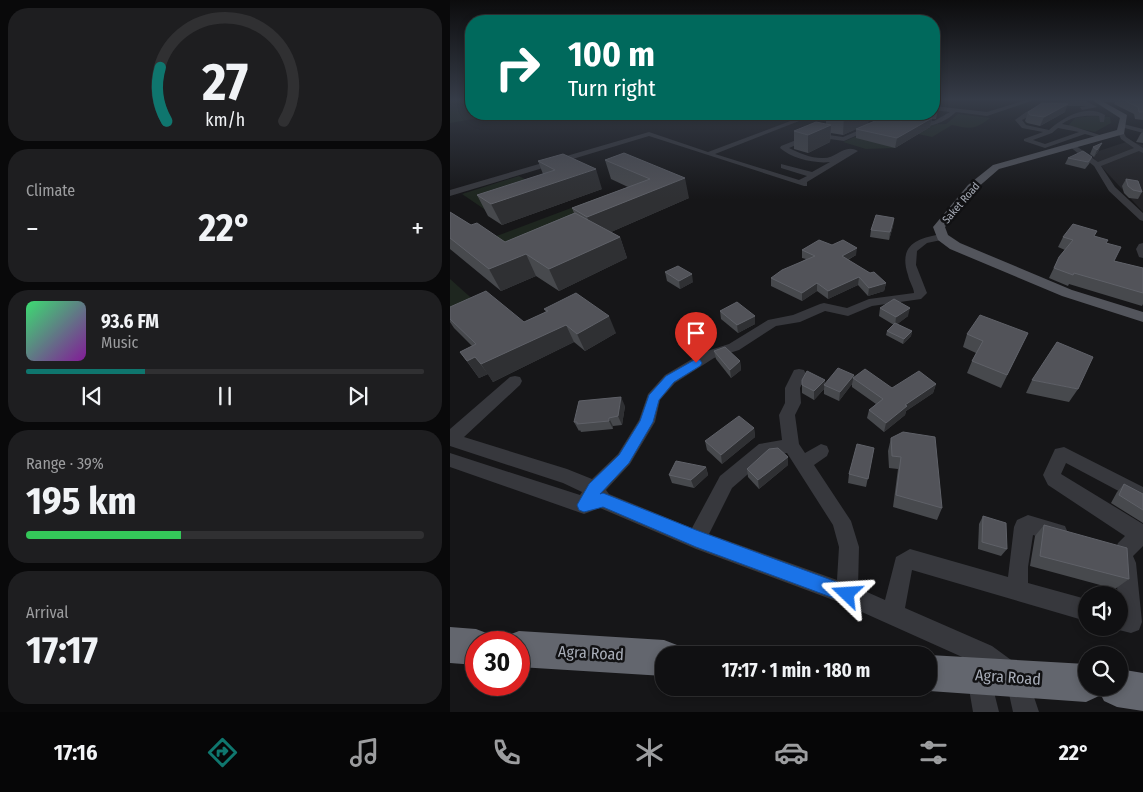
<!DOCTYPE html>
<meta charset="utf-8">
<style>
:root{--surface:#101012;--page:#1e1e20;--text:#f1f3f6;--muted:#9c9d9f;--line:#303032;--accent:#0f766e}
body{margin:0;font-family:"Fira Sans Condensed",sans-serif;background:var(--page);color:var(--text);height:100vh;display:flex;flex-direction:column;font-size:19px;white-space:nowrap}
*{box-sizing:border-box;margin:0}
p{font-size:16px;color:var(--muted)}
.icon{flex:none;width:28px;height:28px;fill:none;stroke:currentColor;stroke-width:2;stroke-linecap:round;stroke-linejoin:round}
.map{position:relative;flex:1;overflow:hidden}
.side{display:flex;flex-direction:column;gap:8px;padding:8px;background:#09090a;width:450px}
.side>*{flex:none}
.guide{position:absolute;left:15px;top:15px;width:475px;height:105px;border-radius:20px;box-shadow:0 2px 8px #0003,0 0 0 1px var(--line);background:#00695c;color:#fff;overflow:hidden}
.controls{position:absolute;left:628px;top:586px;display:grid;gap:10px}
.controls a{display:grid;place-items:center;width:50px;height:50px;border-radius:50%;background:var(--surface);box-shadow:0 2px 8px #0003,0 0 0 1px var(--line);font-size:25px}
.speed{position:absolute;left:15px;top:631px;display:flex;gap:10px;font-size:25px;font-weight:700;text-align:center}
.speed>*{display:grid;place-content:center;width:65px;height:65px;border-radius:50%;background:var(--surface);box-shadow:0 2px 8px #0003,0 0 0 1px var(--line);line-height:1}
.speed .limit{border:8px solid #d22;background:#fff;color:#111}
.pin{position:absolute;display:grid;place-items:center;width:42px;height:42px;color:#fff;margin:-51px -21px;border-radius:50% 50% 50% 0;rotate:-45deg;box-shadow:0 0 5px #0007}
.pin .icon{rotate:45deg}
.me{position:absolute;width:55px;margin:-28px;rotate:290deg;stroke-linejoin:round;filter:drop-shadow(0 0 4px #0008)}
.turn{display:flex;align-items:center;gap:18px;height:105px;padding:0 20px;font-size:22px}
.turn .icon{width:65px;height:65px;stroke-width:2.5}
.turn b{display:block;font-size:35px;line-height:42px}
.big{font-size:38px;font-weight:700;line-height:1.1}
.side .tile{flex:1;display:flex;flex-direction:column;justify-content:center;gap:8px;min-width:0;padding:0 18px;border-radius:20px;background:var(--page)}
.side .dial{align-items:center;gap:0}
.dial svg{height:130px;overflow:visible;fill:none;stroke:var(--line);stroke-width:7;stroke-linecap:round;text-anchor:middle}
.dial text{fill:var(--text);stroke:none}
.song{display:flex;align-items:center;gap:15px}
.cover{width:60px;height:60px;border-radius:8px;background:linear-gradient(135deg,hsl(140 70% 55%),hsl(290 70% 35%))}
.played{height:5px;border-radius:2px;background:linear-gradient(90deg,var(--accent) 30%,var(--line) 30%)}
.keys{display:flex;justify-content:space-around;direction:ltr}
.heat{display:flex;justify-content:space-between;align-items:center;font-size:28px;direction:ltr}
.charge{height:8px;border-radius:4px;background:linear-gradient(90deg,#34c759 39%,var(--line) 0)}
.trip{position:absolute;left:205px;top:646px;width:282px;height:50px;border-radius:20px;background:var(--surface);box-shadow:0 2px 8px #0003,0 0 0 1px var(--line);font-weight:700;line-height:50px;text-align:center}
.tab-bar{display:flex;height:80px;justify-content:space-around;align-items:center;background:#060607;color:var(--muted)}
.tab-bar .icon{width:35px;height:35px}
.tab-bar .active{color:var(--accent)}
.tab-bar b{font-size:22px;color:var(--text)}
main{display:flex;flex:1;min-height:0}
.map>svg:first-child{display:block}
.built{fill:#222225}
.green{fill:#1e261f}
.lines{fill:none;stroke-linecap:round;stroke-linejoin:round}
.minor{fill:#37383d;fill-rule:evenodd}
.major{fill:#53555c;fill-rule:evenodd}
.highway{fill:#63666e;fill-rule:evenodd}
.wall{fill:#47494d}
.shaded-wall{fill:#2f3033}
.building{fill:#525359;stroke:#5f6168}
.route{fill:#1a73e8;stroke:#114b97}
.labels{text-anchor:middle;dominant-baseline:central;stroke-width:5;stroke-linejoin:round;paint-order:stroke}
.far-street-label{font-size:11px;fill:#a8adb8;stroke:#111113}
.near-street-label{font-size:16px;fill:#a8adb8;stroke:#111113}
</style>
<main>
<section class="side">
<div class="tile dial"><svg viewBox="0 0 100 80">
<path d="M14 69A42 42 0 1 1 86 69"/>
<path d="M14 69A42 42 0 0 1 10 36" stroke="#0f766e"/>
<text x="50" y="56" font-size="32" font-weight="700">27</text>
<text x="50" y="72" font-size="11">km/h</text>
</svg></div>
<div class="tile"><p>Climate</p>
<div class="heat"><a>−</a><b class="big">22°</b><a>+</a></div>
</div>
<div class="tile">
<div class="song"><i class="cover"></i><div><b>93.6 FM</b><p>Music</p></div></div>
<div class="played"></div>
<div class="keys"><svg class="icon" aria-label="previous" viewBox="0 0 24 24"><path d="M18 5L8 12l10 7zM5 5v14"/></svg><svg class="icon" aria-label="pause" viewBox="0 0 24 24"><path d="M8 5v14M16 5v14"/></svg><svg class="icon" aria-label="next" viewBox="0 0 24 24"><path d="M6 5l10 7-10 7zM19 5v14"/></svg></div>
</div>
<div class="tile"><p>Range · 39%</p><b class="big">195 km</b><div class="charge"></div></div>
<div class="tile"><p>Arrival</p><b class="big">17:17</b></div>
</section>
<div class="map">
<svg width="693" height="712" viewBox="0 0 693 712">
<rect width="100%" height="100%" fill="#161618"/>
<polygon class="built" points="679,141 693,145 693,212 640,154"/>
<g class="green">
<polygon points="0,100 21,100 21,114 53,114 0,123"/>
<path d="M 508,114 L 540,118 C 525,130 520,129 502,125 L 482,137 L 468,134 L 445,148 L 416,149 L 393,142 L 431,126 L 496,124 Z"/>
<polygon points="643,116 660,117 661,123 645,132 618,126 625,118"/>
<polygon points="69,176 96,191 37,211 12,194"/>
<polygon points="161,193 180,202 62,250 44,237"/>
<polygon points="0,279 28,304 0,316"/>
</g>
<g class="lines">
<g class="minor">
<path d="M 576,100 L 584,100 L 537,116 L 506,112 C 493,124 475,131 459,122 L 462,120 L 484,121 L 500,112 L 484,110 L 484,106 L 537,112 Z"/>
<polygon points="647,100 693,100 693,103 650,102"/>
<polygon points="636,101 647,107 632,110 630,107 637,106 601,106 598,104 601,102"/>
<path d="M 593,105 L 595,108 L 572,120 L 576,125 L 599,130 C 614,117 636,104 655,115 L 654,122 L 650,122 L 649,116 C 635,115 623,116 612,124 L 622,126 L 653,136 L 650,138 L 635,134 L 595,148 L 574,141 L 574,139 L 593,132 L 572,128 L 565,120 L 576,112 ZM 608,128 L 629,132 L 595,144 L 583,140 L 602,133 Z"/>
<path d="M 359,114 L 367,114 L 265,154 L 349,180 L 357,176 L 331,168 L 331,164 L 362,172 L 380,162 C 365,164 341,158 330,148 L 331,146 L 364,133 L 393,137 L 422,125 L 426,125 L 426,127 L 394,141 L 365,137 L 339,148 C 349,153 363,159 374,158 C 386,158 395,143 408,151 L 357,182 L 357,186 L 354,186 L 199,136 L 0,196 L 0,190 L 199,132 L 258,152 Z"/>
<polygon points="432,114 438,114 443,123 439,123"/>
<polygon points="673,124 693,129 693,133 671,127 671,125"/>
<polygon points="671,130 673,131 676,137 693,148 693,153 689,151 651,166 665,187 693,213 693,221 690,220 659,191 644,166 619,146 625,145 648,162 684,148 671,139 668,132"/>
<path d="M 492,234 L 496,235 L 496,239 L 477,243 L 467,251 L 466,265 L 477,293 L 471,299 L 422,306 L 398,316 L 375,311 L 350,322 L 326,326 L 289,350 L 264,358 L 225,383 L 210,400 L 205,422 L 180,464 L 156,490 L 159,494 L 242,528 L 270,476 L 309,444 L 332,440 L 329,415 L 335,403 L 335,388 L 344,370 L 349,369 L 354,370 L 356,374 L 350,388 L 351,403 L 345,415 L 349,444 L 355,453 L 371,444 L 377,446 L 379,451 L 377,456 L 364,465 L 401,521 L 409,547 L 408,588 L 435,600 L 446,557 L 460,549 L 558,577 L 564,527 L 567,520 L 578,515 L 615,526 L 618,533 L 615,540 L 608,543 L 583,535 L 578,567 L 578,583 L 636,599 L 636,621 L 462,570 L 455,608 L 542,646 L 575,670 L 589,712 L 563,712 L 557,685 L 539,672 L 549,712 L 523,712 L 517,677 L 521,669 L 530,665 L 394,604 L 246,549 L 150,508 L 134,514 L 0,467 L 0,453 L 130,495 L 132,492 L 113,483 L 0,446 L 0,429 L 60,377 L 65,376 L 70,377 L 72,381 L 70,385 L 14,437 L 117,469 L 142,479 L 168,454 L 189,420 L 198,394 L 215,375 L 254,352 L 279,344 L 318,320 L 343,315 L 370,304 L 374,303 L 397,308 L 419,299 L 464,293 C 464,288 459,281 458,275 C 448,245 467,238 492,234 ZM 337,453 L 383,525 L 389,547 L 387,580 L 259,534 L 282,488 L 319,456 Z"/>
<polygon points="693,243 693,258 689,257 686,249 689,244"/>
<polygon points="614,447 693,487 693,504 616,463 611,474 693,524 693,546 683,556 686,563 692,622 689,630 681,633 661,628 669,628 666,563 668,557 665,550 668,543 675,536 598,485 593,475 605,449"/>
</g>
<polygon class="major" points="642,100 650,100 677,115 674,134 549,169 526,189 495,227 498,235 510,243 622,290 693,312 693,322 612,296 500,249 488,240 483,227 518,185 543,165 667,130 670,118"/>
<g class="highway">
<polygon points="0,627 26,629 39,634 42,642 26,642 26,665 0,663"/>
<polygon points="69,631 214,640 227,645 231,655 214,655 214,676 69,667 69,642 54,642 56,636"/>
<polygon points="478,655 479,655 636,664 636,688 669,688 669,669 693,673 693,711 667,707 654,701 650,693 649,696 636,702 479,691 469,688 479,688"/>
</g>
</g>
<g class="wall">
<polygon points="484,100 490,100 486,119 482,119 480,127 445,148 406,138 406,129 393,135 381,133 380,142 358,153 344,149 344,131 376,124 376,114 419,114 418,124 441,119 436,114 484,114"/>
<polygon points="666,100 693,100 693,120 685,119 684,114 664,104"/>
<polygon points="578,112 615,112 590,126 577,123 575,121"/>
<polygon points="693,132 693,143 686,142 691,133"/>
<polygon points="643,147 649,150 644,157 640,154"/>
<polygon points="174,153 239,198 161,232 170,237 177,258 109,291 86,276 51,291 0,249 0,212 21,225 55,242 124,213 122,208 178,187 161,179 155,160"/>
<polygon points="642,157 639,164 635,169 615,164 618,158"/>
<polygon points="88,161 152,189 52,225 38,216 27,195 93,174"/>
<polygon points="676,179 692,192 688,199 679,198 674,193 672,186"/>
<polygon points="444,218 443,226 439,240 420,237 421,230"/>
<polygon points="644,236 656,243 664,261 693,268 693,304 692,306 619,284 618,286 599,278 609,257 615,250 608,247 613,237"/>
<polygon points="352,250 406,255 398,260 436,283 434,291 418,296 408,285 378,299 367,291 352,301 321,286 321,278 356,259 352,258"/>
<polygon points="215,272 243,282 230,289 217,281"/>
<polygon points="0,307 74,322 96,312 94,309 166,333 135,351 124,342 43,382 38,374 29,378 10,352 22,346 4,328 0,322"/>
<polygon points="430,308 458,316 447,324 462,331 461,336 453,344 436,335 437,331 444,325 429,316"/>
<polygon points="270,311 305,324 288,333 271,319"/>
<polygon points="578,333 551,388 517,373 522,361 526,353 513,347 517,334"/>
<polygon points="264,351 290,361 291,370 281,378 266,359"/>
<polygon points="404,375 403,378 442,388 486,384 483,393 456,411 455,415 434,432 417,418 419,410 426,404 402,387 402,384 389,401 374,394 374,385"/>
<polygon points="352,380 375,380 374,389 364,400 352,393"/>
<polygon points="582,380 628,389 619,402 576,393"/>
<polygon points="175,406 172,425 163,426 163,429 131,432 130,430 129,431 124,422"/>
<polygon points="304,428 305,437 272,464 257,450 255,441"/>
<polygon points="441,438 492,508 487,520 443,507 448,469 439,468 438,451"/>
<polygon points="424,448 416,487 398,483 399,474"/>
<polygon points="338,465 309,489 298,477 297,469"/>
<polygon points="256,467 258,475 244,488 222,483 219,475"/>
<polygon points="674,484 693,494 693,523 661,503 667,492"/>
<polygon points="533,516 557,549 551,556 528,549 529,524"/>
<polygon points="594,525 679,579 665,589 580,566 585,536"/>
</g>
<g class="shaded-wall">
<polygon points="618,104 615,112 590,126 594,117"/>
<polygon points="394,114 419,114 418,124 393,135"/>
<polygon points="482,118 480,127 445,148 447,138"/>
<polygon points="381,125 380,142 358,153 358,135"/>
<polygon points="652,143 649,150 644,157 647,150"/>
<polygon points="146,169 152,189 52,225 41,204"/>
<polygon points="235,178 239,198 145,239 137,217"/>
<polygon points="444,218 443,226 439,240 440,232"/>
<polygon points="170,237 177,258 109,291 99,269"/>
<polygon points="407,248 406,255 391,263 392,256"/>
<polygon points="76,254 86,276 51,291 39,269"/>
<polygon points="242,274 243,282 230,289 229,281"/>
<polygon points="409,277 408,285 378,299 378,291"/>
<polygon points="367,283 367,291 352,301 352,293"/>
<polygon points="436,283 434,291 418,296 419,288"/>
<polygon points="460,308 458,316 445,326 446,317"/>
<polygon points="159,316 166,333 135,351 127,334"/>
<polygon points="305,316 305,324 288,333 287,325"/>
<polygon points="116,325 124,342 43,382 31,364"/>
<polygon points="462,331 461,336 453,344 454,339"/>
<polygon points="25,357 38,374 29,378 17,361"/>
<polygon points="290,361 291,370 281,378 280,370"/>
<polygon points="404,375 402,384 389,401 390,392"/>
<polygon points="375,380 374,389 364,400 364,391"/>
<polygon points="486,384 483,393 456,411 455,415 434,432 436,423 455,405"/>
<polygon points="171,397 175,406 172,425 168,416"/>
<polygon points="159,418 163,426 163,429 159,421"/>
<polygon points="304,428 305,437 272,464 271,455"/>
<polygon points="338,457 338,465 309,489 308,480"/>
<polygon points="256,467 258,475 244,488 241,480"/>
</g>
<g class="building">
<polygon points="673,100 693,100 693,112 689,112 688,107"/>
<polygon points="592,103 618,104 594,117 580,115 578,112"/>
<polygon points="432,118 452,121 449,118 482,118 447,138 406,129"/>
<polygon points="366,122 381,125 358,135 344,131"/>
<polygon points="652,143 647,150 643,147"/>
<polygon points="633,151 642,157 638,162 618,158"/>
<polygon points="174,153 235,178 137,217 122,208 200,179 155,160"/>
<polygon points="113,154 146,169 41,204 27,195 105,170 88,161"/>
<polygon points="676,179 688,181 692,192 683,190 678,186"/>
<polygon points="0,212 21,225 27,223 55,242 125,213 170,237 99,269 76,254 39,269 0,238"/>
<polygon points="426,215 444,218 440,232 421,230"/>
<polygon points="623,224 647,231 644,236 658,240 656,243 671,247 664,261 693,268 693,293 624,273 623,275 604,268 609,257 623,240 613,237"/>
<polygon points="369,240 382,245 393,240 407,248 392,256 420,273 424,272 436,283 419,288 409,277 378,291 367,283 352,293 321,278 332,270 365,256 352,250"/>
<polygon points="228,266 242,274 229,281 215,272"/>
<polygon points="36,291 74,322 98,311 94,309 126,293 159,316 127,334 116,325 31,364 25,357 17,361 10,352 26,344 0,319 0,307"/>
<polygon points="444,299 460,308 446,317 430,308"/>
<polygon points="287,302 305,316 287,325 270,311"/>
<polygon points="530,315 578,333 557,375 522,361 533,341 517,334"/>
<polygon points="445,323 462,331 454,339 437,331"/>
<polygon points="607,342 643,357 628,389 582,380"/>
<polygon points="275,347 290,361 280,370 264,351"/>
<polygon points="388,368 404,375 390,392 374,385"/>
<polygon points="415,369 442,388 469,371 486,384 455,405 457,406 436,423 419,410 433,399 403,378"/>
<polygon points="357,371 375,380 364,391 352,385 352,380"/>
<polygon points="171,397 168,416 159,418 159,421 127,424 127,422 124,422 129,401"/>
<polygon points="289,416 304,428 271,455 255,441"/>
<polygon points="453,432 485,437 492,508 446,495 451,457 442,456 441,438"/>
<polygon points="407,444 424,448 418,479 399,474"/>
<polygon points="328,448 338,457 308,480 297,469 319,449"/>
<polygon points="226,461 256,467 241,480 219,475"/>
<polygon points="674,484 693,494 693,510 669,495"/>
<polygon points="533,516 556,523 557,549 532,542"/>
<polygon points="594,525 677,548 679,579 590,556"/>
</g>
<linearGradient id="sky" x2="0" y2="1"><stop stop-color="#0c0c0d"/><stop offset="0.5" stop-color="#363c48"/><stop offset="1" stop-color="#363c48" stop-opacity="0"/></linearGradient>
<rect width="693" height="199" fill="url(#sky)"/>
<polygon class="route" points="246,359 250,360 252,363 250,366 224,382 209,400 203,422 179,463 150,494 153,493 246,530 403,588 406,594 403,600 397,603 246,547 153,507 134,512 129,510 127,505 139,484 169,455 190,421 199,395 216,376"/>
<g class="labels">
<g class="far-street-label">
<text transform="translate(511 203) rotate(-49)">Saket Road</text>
</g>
<g class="near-street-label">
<text transform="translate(141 653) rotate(3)">Agra Road</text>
<text transform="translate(558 677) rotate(4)">Agra Road</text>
</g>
</g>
</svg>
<div class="controls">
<a><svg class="icon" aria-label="sound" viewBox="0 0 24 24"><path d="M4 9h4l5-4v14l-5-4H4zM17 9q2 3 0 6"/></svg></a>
<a><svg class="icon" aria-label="search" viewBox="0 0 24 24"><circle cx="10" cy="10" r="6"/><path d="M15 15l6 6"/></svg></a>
</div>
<div class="speed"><div class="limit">30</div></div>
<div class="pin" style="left:246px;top:363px;background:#d93025"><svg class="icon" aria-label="arrive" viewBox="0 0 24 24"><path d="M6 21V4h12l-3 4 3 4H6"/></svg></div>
<svg class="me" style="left:397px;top:594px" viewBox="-20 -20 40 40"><path d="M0-17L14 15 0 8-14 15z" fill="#1a73e8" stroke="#fff" stroke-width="4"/></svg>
<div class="trip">17:17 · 1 min · 180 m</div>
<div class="guide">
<div class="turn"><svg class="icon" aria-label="right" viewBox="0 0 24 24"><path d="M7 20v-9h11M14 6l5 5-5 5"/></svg><div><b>100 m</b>Turn right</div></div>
</div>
</div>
</main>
<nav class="tab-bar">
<b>17:16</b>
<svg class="icon active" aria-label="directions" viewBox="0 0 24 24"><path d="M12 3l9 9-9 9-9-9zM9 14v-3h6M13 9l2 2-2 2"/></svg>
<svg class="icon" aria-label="music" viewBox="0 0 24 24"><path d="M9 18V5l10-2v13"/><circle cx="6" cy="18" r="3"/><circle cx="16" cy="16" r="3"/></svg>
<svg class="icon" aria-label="phone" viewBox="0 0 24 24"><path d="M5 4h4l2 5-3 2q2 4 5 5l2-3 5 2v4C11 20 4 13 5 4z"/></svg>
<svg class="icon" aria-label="climate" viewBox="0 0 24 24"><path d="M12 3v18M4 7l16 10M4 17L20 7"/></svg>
<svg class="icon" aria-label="car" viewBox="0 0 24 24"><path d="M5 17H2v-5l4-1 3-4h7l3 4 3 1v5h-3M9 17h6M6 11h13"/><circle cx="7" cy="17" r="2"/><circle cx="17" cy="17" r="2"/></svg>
<svg class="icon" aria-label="filters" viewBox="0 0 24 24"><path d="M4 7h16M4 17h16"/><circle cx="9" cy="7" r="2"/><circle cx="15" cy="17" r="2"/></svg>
<b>22°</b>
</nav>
